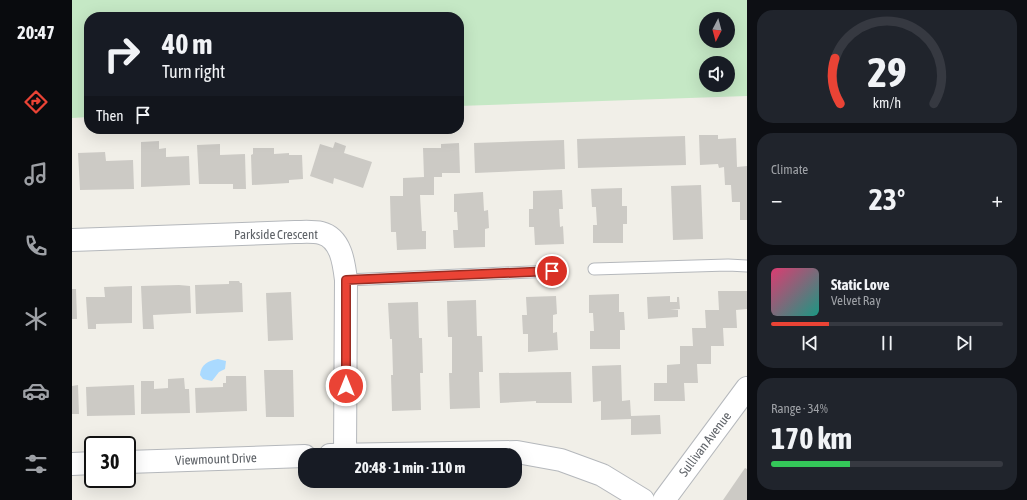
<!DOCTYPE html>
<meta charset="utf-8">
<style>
:root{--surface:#171b24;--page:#20242c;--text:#f1f3f6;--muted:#9ea1a6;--line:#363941;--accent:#ea4335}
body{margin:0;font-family:"Asap Condensed",sans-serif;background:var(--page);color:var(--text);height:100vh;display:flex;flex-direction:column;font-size:15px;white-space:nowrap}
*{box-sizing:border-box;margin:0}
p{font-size:13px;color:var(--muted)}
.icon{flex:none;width:22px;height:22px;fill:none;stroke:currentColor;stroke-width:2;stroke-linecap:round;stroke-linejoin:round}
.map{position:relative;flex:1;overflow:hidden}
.details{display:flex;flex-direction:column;gap:10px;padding:10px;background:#0d0f14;width:280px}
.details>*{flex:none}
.banner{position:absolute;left:12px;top:12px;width:380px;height:122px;border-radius:16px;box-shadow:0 4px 16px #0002;background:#171b24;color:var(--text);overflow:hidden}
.needle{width:26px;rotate:186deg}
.fabs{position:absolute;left:627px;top:12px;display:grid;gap:8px}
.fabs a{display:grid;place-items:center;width:36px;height:36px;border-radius:50%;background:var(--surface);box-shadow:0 4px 16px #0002;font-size:20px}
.speed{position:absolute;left:12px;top:436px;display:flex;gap:8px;font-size:20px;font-weight:700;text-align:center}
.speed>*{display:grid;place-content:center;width:52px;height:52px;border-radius:50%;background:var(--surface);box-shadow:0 4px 16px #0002;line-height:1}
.speed .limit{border:2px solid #111;border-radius:6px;background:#fff;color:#111}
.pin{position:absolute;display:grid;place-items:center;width:34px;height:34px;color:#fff;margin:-17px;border:2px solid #fff;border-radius:50%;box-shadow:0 1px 4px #0007}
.me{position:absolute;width:44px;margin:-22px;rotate:0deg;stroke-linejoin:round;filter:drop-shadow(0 0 3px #0008)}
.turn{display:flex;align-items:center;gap:14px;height:84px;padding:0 12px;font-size:18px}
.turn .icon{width:52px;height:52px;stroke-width:2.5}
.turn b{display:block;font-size:28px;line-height:34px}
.then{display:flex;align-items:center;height:38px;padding:0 12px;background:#0003;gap:8px;font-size:15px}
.big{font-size:30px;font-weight:700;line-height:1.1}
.details .tile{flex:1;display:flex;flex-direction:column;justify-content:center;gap:6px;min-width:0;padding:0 14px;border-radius:16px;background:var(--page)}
.details .dial{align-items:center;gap:0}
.dial svg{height:104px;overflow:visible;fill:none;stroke:var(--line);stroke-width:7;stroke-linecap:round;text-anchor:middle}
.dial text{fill:var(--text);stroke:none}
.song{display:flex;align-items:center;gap:12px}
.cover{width:48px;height:48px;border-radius:6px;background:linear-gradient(135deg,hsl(340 70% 55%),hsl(170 70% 35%))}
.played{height:4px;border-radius:2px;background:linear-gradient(90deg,var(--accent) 25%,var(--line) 25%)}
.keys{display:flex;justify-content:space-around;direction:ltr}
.heat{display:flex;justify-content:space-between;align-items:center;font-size:22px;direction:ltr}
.charge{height:6px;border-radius:3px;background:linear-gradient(90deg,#34c759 34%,var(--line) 0)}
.trip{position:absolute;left:226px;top:448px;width:224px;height:40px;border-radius:16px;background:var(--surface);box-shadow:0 4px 16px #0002;font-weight:700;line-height:40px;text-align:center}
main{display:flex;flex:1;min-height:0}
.tabs{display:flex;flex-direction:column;width:72px;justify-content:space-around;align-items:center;background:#090b0e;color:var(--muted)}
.tabs .icon{width:28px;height:28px}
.tabs .selected{color:var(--accent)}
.tabs b{font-size:18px;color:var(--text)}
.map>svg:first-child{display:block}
.green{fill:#c5e8c5;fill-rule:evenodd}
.water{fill:#aadaff}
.building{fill:#cccac5}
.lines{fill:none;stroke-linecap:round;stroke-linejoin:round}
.service-casing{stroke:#b5b8bc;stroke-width:13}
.minor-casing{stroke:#b5b8bc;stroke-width:24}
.tertiary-casing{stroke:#b5b8bc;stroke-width:24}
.service{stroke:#fff;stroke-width:11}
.minor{stroke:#fff;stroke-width:22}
.tertiary{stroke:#fff;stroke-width:22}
.route-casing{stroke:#982c22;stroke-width:10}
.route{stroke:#ea4335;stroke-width:7}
.labels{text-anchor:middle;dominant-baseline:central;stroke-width:3.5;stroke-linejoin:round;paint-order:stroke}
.street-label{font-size:13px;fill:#5f6368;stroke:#fff}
</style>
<main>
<nav class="tabs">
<b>20:47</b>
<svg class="icon selected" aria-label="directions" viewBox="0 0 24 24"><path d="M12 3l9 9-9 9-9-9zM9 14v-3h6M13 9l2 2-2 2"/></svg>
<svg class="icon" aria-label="music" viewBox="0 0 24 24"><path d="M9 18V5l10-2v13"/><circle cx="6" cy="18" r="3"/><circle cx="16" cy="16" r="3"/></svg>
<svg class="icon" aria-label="phone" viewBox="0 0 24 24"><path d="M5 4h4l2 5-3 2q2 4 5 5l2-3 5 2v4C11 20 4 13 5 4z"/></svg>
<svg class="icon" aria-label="climate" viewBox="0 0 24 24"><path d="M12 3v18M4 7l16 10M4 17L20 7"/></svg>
<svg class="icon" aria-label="car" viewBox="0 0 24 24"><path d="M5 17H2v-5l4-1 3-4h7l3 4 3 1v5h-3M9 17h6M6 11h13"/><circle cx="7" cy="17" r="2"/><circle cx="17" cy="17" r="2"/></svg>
<svg class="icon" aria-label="filters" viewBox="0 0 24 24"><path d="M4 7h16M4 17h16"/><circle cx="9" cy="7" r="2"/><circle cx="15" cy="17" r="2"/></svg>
</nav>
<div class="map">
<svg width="675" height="500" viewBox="0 0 675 500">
<rect width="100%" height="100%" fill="#f1efe8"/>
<path class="green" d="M 0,0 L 675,0 L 675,96 L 387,106 L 387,17 L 17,17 L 17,117 L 0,118 ZM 634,19 L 656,19 L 656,41 L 634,41 ZM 634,63 L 656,63 L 656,85 L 634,85 Z"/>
<path class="water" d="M 146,359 L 154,361 L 153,369 L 147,372 L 140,381 L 131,379 L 128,375 C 129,364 136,361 146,359 Z"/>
<g class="building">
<polygon points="627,135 646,135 646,139 664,138 665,167 675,166 675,220 668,220 668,202 660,202 659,185 653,185 652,167 647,168 646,164 628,165"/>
<polygon points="613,136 614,165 506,168 505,139"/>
<polygon points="492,140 493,169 403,173 402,143"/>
<polygon points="87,141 87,149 94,148 94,157 117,156 118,185 69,187 69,142"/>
<polygon points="263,142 274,146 272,153 300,162 291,188 262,178 261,184 238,176 248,144 261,148"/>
<polygon points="387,143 388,173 370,173 370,177 362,177 362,195 348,195 350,231 354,231 354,249 325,250 324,232 319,232 318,196 331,196 331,178 352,177 351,148 369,148 369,144"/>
<polygon points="148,144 148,155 173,154 174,189 161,189 161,184 127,184 125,145"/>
<polygon points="181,148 202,148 202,154 217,153 217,155 230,155 231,179 217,180 217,183 180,185 179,155 181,154"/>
<polygon points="33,152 34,161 61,160 62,189 8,190 6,153"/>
<polygon points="629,185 631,239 601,240 599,186"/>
<polygon points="550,188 550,206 555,206 555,224 551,224 551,243 521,243 521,225 525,225 524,208 524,207 520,207 519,189"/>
<polygon points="490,190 491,209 487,209 488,227 491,226 492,244 463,245 462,227 457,227 457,209 461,209 461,191"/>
<polygon points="411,192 412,211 416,210 417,228 413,229 413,247 382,248 381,230 386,230 385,212 382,212 382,194"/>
<polygon points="157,281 167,281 168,283 170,283 171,312 124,314 123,285 157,284"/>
<polygon points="107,285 118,286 119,313 81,315 82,329 71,329 69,286"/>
<polygon points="60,286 60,323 24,324 24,329 16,329 14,297 33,297 32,287"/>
<polygon points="0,289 4,289 5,319 0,319"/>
<polygon points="646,291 675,291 675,309 664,310 665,328 651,328 652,346 639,346 639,364 625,364 626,383 612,383 613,401 582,401 582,383 595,383 595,365 608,364 608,346 621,346 620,328 634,328 633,310 647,310"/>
<polygon points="219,292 221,340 196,341 194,293"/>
<polygon points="547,294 547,312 552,312 553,330 548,330 548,349 518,349 518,331 522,331 521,313 517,313 517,295"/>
<polygon points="484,296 485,314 481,315 481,333 485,332 486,350 456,352 456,334 451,334 450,315 455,315 454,297"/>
<polygon points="598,296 598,302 605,302 605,297 607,297 608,309 598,310 606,310 606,317 576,319 575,297"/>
<polygon points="404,300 405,336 410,336 411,372 407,372 408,408 378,409 377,373 380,373 380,337 376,337 375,301"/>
<polygon points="346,302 347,338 350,338 351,373 348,373 349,410 320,411 319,375 321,375 320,339 318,339 316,303"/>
<polygon points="549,365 550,401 558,400 559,416 588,415 589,434 559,435 559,419 529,420 529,401 521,402 520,366"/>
<polygon points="192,370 221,370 222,417 194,417"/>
<polygon points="499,372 500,403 464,403 464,401 428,403 427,373"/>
<polygon points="154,376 174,376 175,411 124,413 123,388 151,387 151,383 154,383"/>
<polygon points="112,378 113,389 117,389 118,413 69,414 69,381 82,381 82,389 96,388 96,379"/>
<polygon points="6,385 7,414 0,414 0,386"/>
<polygon points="62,385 63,415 15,416 14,387"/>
<polygon points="673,468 675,469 675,500 651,500"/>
</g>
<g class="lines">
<defs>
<g id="service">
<polyline points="522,269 656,265 675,266"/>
<polyline points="274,280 481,271"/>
</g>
<g id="minor">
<path d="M 0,240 L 223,232 C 231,232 241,231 249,233 C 269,238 272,263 274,280 L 273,454"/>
<polyline points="592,500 675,388"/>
</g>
<g id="tertiary">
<polyline points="258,455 445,452 489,460 530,475 571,500"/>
<polyline points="55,462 233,456"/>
<polyline points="0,464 21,463"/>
</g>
</defs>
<use href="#service" class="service-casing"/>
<use href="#minor" class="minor-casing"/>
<use href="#tertiary" class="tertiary-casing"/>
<use href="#service" class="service"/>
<use href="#minor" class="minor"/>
<use href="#tertiary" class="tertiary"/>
</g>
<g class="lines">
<defs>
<polyline id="route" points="274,386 274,280 480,271"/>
</defs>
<use href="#route" class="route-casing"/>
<use href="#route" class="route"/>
</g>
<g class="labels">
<g class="street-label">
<text x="204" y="234">Parkside Crescent</text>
<text transform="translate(633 444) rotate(-53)">Sullivan Avenue</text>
<text transform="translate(144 459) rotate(-2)">Viewmount Drive</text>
</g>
</g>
</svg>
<div class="fabs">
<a><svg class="needle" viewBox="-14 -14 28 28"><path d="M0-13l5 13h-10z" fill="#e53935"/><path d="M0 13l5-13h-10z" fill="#9ea1a6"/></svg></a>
<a><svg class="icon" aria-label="sound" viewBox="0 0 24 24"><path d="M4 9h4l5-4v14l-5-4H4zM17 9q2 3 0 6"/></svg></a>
</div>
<div class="speed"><div class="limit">30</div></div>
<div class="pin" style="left:480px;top:271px;background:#d93025"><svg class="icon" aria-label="arrive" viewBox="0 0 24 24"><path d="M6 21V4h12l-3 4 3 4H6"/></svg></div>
<svg class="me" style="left:274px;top:386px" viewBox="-20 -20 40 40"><circle r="17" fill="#ea4335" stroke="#fff" stroke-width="3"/><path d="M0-11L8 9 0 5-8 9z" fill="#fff"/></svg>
<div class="trip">20:48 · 1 min · 110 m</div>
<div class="banner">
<div class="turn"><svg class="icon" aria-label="right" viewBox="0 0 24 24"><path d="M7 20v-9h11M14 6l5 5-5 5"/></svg><div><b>40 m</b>Turn right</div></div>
<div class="then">Then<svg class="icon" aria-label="arrive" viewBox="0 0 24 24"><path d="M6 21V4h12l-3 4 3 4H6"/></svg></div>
</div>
</div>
<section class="details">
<div class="tile dial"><svg viewBox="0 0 100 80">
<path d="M14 69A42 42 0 1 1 86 69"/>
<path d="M14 69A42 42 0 0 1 10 34" stroke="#ea4335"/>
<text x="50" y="56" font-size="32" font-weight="700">29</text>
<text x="50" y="72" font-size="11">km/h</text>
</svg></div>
<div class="tile"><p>Climate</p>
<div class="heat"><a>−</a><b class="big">23°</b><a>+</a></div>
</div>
<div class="tile">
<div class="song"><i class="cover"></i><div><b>Static Love</b><p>Velvet Ray</p></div></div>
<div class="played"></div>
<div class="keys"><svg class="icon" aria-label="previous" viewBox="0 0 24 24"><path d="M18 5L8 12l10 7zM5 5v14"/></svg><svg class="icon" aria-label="pause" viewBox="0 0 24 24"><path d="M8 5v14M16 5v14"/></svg><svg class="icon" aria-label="next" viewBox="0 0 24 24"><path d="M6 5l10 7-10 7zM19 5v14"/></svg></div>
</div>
<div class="tile"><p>Range · 34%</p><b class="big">170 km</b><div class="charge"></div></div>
</section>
</main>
